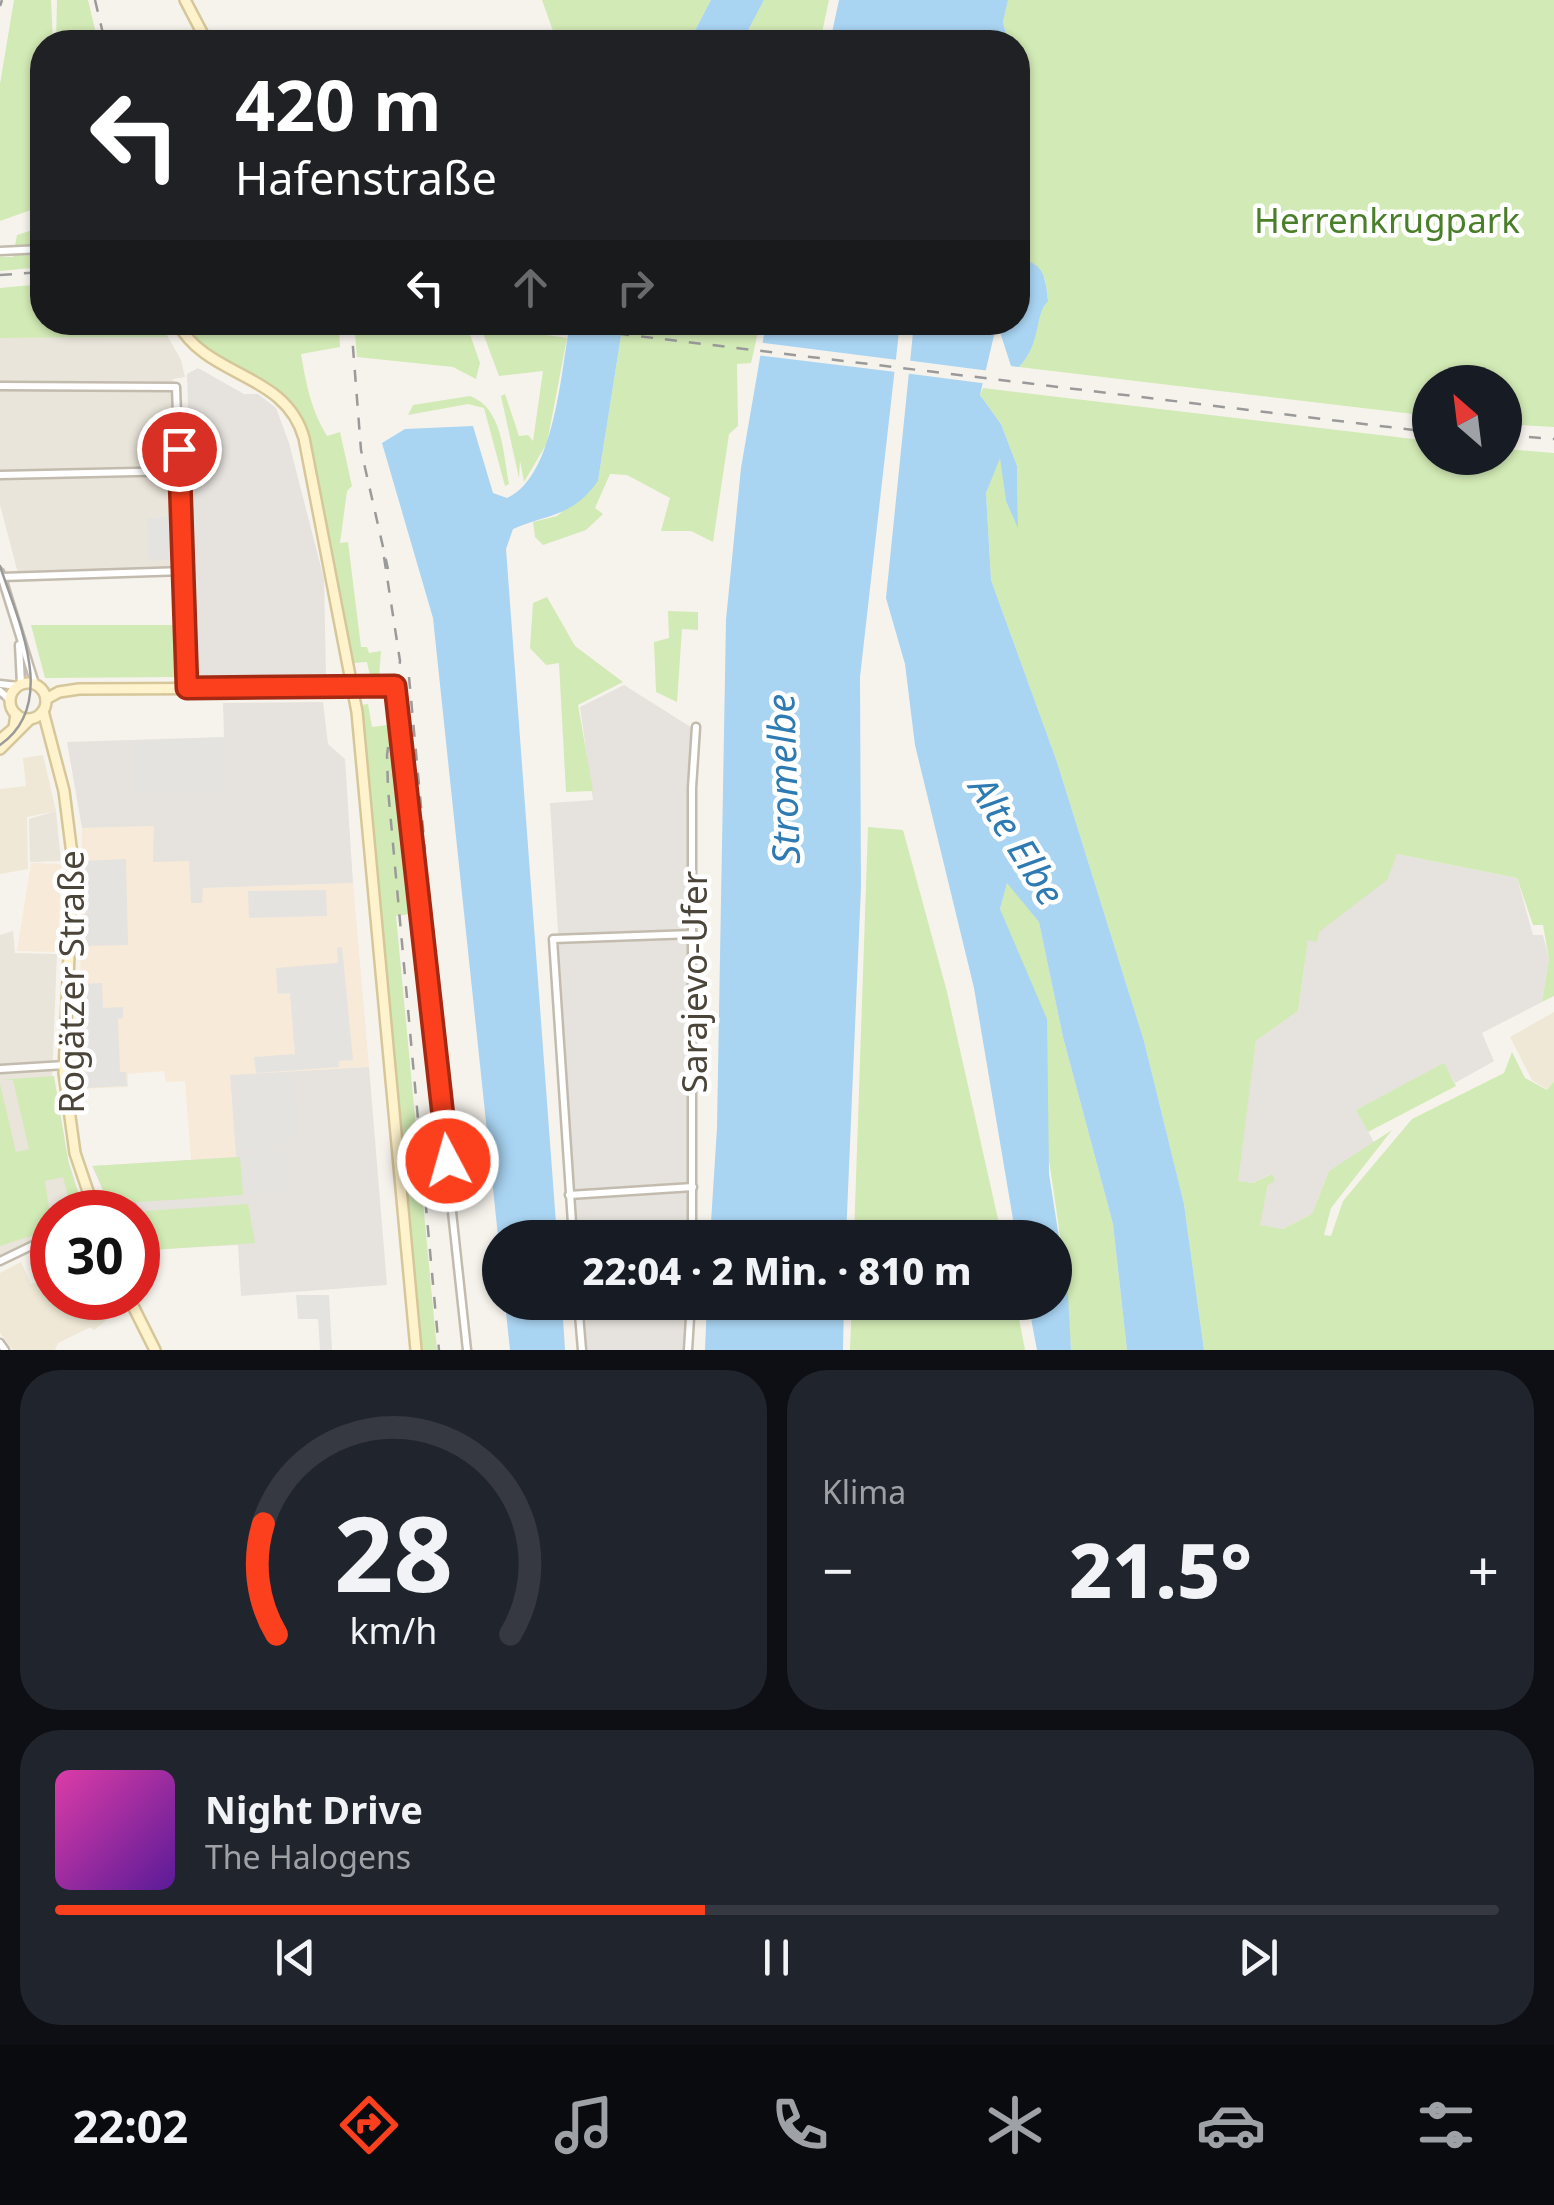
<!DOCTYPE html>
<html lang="de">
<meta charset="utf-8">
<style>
:root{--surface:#171b24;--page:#20242c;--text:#f1f3f6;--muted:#9ea1a6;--line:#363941;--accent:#fc3f1d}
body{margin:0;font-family:"Noto Sans",sans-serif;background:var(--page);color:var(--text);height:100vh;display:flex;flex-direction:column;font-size:38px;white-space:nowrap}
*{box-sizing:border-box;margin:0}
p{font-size:32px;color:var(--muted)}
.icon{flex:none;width:55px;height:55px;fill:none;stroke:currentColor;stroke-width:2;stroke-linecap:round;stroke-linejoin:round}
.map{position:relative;height:1350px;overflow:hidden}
.drawer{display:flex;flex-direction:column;gap:20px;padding:20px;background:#0d0f14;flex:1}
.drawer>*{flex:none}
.guide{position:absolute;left:30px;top:30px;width:1000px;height:305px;border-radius:40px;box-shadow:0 2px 8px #0004;background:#202124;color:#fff;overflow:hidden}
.needle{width:65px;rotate:332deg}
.buttons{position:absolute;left:1412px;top:365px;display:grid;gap:20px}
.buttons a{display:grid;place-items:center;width:110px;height:110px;border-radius:50%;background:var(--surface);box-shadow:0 2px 8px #0004;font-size:50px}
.speed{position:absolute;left:30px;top:1190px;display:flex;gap:20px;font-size:50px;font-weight:700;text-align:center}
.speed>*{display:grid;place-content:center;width:130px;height:130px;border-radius:50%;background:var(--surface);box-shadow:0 2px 8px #0004;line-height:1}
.speed .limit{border:15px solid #d22;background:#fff;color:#111}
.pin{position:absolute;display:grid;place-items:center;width:85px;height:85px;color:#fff;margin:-42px;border:5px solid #fff;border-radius:50%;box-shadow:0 2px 10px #0007}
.me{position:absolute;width:110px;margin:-55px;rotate:354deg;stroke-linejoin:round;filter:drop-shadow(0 0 8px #0008)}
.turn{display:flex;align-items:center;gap:35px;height:210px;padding:0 40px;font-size:45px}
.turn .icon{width:130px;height:130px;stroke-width:2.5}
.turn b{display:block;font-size:70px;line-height:85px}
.lanes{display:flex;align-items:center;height:95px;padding:0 40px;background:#0003;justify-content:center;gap:50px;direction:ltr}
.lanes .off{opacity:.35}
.big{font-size:75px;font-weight:800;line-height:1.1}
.drawer .widget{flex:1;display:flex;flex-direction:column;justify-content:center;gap:15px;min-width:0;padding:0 35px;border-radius:40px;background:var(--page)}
.drawer .dial{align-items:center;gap:0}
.dial svg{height:260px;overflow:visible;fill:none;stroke:var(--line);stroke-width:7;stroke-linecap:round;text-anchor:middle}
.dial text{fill:var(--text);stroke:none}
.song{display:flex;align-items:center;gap:30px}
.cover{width:120px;height:120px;border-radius:15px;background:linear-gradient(135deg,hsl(320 70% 55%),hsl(270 70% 35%))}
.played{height:10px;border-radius:5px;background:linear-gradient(90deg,var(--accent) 45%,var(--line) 45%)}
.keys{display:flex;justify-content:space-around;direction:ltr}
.heat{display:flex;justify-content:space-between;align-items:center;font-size:55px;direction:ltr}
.drawer .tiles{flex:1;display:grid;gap:20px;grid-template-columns:1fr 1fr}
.widget:last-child{grid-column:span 2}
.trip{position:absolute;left:482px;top:1220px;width:590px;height:100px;border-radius:50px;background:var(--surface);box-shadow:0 2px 8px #0004;font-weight:800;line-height:100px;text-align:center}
.dock{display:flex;height:160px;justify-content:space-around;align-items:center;background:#090b0e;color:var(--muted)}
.dock .icon{width:70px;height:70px}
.dock .active{color:var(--accent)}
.dock b{font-size:45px;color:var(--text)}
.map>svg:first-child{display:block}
.residential{fill:#eae5da}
.commercial{fill:#f7ead8}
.industrial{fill:#e6e2dd}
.education{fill:#efe8d6}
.green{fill:#d2eab5}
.parking{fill:#e5e3e0}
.water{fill:#a9d4f2}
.pier{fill:#f6f3ec}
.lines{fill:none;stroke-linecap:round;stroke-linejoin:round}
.street-casing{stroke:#c2bbae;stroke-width:11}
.secondary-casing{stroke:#d6c79b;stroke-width:14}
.street{stroke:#fff;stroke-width:6}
.secondary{stroke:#fff3cd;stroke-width:9}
.tram{stroke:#9a9a9a;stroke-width:2.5}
.rail{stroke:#9a9a9a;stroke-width:2.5;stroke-dasharray:12 12;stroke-linecap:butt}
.route-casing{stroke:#a42913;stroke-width:25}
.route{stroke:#fc3f1d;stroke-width:18}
.labels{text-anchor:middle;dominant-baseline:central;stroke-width:9;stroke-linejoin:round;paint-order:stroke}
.park-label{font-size:35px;fill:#4a7f2a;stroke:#fff}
.street-label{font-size:35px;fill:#4b4439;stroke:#fff}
.water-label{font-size:38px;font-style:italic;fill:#2e7ab2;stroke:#fff}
</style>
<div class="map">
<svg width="1554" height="1350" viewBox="0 0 1554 1350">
<rect width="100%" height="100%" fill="#f6f3ec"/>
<g class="residential">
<polygon points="168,337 181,360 185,377 173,379 179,576 20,581 0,505 0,338"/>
<polygon points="56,811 61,861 30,862 29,819"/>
<polygon points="13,931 15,953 57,954 52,1077 65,1150 85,1212 52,1212 52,1229 0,1256 0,935"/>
</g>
<g class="commercial">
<polygon points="154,826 189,861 191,903 202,888 353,883 369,1067 230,1075 236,1157 191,1160 185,1081 166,1082 164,1071 128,1074 128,1087 79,1089 82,828"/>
<polygon points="31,863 61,864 58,952 17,951"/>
</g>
<g class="industrial">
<polygon points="198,368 244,394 258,394 276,408 289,443 324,579 326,675 196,677 187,374"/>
<polygon points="624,685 697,731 695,1237 577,1237 550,803 593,800 580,707"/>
<polygon points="323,702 328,744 345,759 353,883 203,888 202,903 191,903 189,861 153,862 154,826 82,828 67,742 224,737 223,703"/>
<polygon points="1397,854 1517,878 1533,935 1543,935 1549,959 1542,1002 1482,1033 1494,1061 1455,1083 1444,1064 1356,1110 1375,1144 1329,1171 1312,1214 1283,1229 1259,1225 1271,1174 1253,1183 1237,1181 1256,1041 1298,1011 1308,939 1386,880"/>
<polygon points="369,1067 387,1285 241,1296 238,1245 138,1250 138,1212 132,1203 109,1204 92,1166 236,1157 230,1075"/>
<polygon points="582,1303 694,1303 692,1350 585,1350"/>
</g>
<g class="education">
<polygon points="43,755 56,811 27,817 28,869 0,874 0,789 26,786 23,758"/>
<polygon points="1554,1012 1554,1082 1548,1090 1532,1080 1510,1037"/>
<polygon points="21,1262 31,1284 52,1280 52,1298 103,1298 110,1317 94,1330 91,1327 58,1343 55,1350 13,1350 0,1333 0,1273"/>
</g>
<g class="green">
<polygon points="14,0 51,0 53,42 42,42 42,206 0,221 0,84"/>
<polygon points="57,0 88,0 98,42 56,42"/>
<polygon points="542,0 711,0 689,42 557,42"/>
<polygon points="764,0 829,0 820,42 742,42"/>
<path d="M 1008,0 L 1554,0 L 1554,427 L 1505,424 L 1505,382 L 1430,382 L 1430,416 L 1019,367 C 1041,344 1034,316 1048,300 L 1045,279 L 1024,261 L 1018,264 L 1018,42 L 1008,42 L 1003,22 Z"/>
<polygon points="42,227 42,267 0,271 0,257 13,257 17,235"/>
<polygon points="42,284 42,322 162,323 168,337 0,338 0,288"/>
<path d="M 182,323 L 339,323 L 340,347 L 301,354 C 306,384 311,410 327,436 L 340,432 L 352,486 L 347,491 L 340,543 L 348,542 L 361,647 L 367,647 L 369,653 L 381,651 L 379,678 L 370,676 L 367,662 L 354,663 L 308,433 C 282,365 224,378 182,323 Z"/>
<polygon points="354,323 466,323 480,363 476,379 453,367 357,357"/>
<polygon points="623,323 760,323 751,363 737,364 738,426 729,434 713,542 691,531 661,531 670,498 627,475 610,474 595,508 603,514 586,530 543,545 535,537 533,522 557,516 598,481"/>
<polygon points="480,325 567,338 547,443 524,482 520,461 519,478 501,396 505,394 519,436 528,435 533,441 543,371 499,376"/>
<polygon points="983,388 1430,441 1430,458 1505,458 1505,449 1554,453 1554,996 1542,1002 1549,959 1543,925 1533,925 1517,878 1397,854 1387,880 1319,932 1317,942 1308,940 1298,1011 1256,1041 1238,1181 1253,1183 1272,1174 1275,1181 1268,1185 1260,1225 1283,1229 1312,1214 1329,1171 1392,1130 1331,1208 1324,1235 1331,1236 1343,1201 1412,1119 1504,1073 1512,1052 1525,1078 1547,1090 1554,1082 1554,1350 1204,1350 1184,1204 1144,1041 1057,762 991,580 986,493 1000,454 1006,501 1018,525 1017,466 1001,424 980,395"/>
<path d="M 470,396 C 503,408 503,454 509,484 L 505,486 L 484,408 L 468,404 L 408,415 L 413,405 Z"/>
<polygon points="547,597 575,646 623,682 578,705 593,791 566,792 559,663 546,665 530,648 533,603"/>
<polygon points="668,611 698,612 698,630 682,629 677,702 656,692 654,642 669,638"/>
<polygon points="31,625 178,625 178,677 45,678"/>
<polygon points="368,704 372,727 387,725 391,732 410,914 396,916 437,1350 422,1350 414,1297 361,705"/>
<polygon points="868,827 903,830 947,992 1002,1237 854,1237"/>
<path d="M 1007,882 L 1039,922 L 1063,1037 L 1113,1224 L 1127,1350 L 1071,1350 C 1063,1210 1032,1071 1009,934 L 1000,909 Z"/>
<polygon points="1444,1063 1456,1086 1368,1132 1356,1110"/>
<polygon points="54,1076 69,1165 84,1212 72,1212 63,1177 45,1181 52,1229 0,1246 0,1084 16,1152 29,1149 13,1080 0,1080"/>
<polygon points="240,1157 243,1195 109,1204 93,1166"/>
<polygon points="248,1204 255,1243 138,1251 138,1212 131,1212"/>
<polygon points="852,1303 1016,1303 1025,1350 850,1350"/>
</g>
<g class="parking">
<polygon points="174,517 176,554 171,560 148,559 147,518"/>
<polygon points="224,738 225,791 134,793 133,741"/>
<polygon points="126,859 128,945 86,946 84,861"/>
<polygon points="326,890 327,916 249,918 248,891"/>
<polygon points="342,947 353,1060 339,1061 339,1067 256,1073 254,1057 295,1054 290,993 278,994 276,968 338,963 337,948"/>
<polygon points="102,983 103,1008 123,1007 123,1018 118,1019 120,1072 126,1072 127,1086 86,1088 81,984"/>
<polygon points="292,1074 297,1132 268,1151 241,1149 238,1077"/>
<polygon points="284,1152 287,1191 244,1194 241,1155"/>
<polygon points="296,1295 329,1295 332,1350 320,1350 318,1319 298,1319"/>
</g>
<g class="water">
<polygon points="711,0 764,0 742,42 689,42"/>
<polygon points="839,0 1008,0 1003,22 1008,42 830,42"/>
<path d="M 1024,261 C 1045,263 1046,283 1048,301 C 1034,315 1042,343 1019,367 L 1011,366 L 999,329 L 995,331 L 980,395 L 1001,424 L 1017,466 L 1018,528 L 1006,501 L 1000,458 L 986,493 L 991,580 L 1057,762 L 1144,1041 L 1184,1204 L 1204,1350 L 1127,1350 L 1113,1224 L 1063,1037 L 1039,922 L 1007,883 L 1000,909 L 1047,1019 L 1049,1174 L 1068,1295 L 1071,1350 L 1037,1350 L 1028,1303 L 1055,1302 L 1055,1238 L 1016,1237 L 974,988 L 915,745 L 905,664 L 886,598 L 914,323 L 1018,322 L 1018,264 Z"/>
<path d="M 570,323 L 623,323 L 598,481 C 572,517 551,513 513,529 L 506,549 L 557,1237 L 500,1238 L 500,1255 L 433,618 L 382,443 L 405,429 L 473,426 L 493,493 L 507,498 C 555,477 561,370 570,323 Z"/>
<polygon points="766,323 900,323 860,677 861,887 846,1237 710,1238 717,1128 726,620 741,468"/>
<polygon points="505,1303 562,1303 565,1350 510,1350"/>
<polygon points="707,1303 844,1303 843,1350 705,1350"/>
</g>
<g class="pier">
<polygon points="757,342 898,360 896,372 756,355"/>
<polygon points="905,360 990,371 989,384 904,373"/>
</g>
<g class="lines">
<defs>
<g id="street">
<polyline points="0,251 42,249"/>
<polyline points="0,386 176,387 187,688"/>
<polyline points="0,475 180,471"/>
<polyline points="0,572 35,684"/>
<polyline points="2,577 184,571"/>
<polyline points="19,645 21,684"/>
<polyline points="0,684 18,686"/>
<polyline points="352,688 395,686 467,1350"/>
<polyline points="0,691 10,700"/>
<polyline points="0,1069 65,1065"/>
<polyline points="569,1195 693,1187"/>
<polyline points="101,1212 132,1207"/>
<polyline points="573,1238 553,939 693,934"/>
<polyline points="692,1238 692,788 696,727"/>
<polyline points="0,1261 52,1236"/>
<polyline points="578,1302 582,1350"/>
<polyline points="0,1343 5,1350"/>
<polyline points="688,1350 691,1302"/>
</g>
<g id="secondary">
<polyline points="185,0 207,42"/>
<path d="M 177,322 C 207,379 285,371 304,438 L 357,712 L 416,1350"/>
<circle cx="28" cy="701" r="18"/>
<polyline points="46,699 59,692 79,689 352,688"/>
<polyline points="43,711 64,791 73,862 64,1073 75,1153 95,1212"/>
<polyline points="0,740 14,728 16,714"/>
<polyline points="0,749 30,719"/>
<polyline points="129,1298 155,1350"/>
</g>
</defs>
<use href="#street" class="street-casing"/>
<use href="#secondary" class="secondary-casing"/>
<use href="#street" class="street"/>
<use href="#secondary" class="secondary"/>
<path class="tram" d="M 0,566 C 18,621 59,704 0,745"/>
<g class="rail">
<polyline points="95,0 105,42"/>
<polyline points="0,6 2,0"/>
<polyline points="0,275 42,272"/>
<polyline points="351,322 361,450 388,569"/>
<polyline points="522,322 1430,432"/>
<polyline points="1505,435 1554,439"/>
<polyline points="384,557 400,661 387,755 388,789 439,1350"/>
<polyline points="409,677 425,850"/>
</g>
</g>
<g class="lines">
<defs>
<polyline id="route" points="179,449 187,688 395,686 448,1161"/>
</defs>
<use href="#route" class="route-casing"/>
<use href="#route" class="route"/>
</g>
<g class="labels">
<g class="park-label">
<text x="1387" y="219">Herrenkrugpark</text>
</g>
<g class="street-label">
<text transform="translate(70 982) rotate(-90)">Rogätzer Straße</text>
<text transform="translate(693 982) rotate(-90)">Sarajevo-Ufer</text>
</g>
<g class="water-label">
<text transform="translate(782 779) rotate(-92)">Stromelbe</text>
<text transform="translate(1018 840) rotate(58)">Alte Elbe</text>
</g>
</g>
</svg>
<div class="buttons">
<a><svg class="needle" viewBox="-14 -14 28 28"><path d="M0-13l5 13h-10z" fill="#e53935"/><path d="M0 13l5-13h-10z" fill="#9ea1a6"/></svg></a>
</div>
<div class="speed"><div class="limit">30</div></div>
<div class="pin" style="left:179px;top:449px;background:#d93025"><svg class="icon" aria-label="arrive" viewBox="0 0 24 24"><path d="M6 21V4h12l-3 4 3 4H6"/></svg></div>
<svg class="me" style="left:448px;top:1161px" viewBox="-20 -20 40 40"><circle r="17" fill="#fc3f1d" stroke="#fff" stroke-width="3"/><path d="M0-11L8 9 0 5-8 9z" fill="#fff"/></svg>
<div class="trip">22:04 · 2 Min. · 810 m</div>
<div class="guide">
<div class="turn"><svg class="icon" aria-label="left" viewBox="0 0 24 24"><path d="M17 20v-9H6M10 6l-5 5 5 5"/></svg><div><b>420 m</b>Hafenstraße</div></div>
<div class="lanes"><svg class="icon" aria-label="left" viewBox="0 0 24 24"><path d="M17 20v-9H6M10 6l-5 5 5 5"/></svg><svg class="icon off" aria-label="ahead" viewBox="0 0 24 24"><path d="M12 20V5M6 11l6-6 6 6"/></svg><svg class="icon off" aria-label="right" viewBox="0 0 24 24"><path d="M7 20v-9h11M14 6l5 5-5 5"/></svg></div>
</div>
</div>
<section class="drawer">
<div class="tiles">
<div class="widget dial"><svg viewBox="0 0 100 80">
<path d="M14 69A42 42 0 1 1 86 69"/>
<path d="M14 69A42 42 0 0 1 10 35" stroke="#fc3f1d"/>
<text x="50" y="56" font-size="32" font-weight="700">28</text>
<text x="50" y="72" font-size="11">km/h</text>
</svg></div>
<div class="widget"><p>Klima</p>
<div class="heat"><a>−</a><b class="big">21.5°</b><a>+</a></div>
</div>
<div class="widget">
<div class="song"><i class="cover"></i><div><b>Night Drive</b><p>The Halogens</p></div></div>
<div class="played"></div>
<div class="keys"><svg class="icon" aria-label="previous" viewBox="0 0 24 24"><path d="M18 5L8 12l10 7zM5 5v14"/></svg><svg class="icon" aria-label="pause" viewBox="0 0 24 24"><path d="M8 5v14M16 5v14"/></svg><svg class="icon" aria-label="next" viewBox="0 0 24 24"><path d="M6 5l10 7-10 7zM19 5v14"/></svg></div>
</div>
</div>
</section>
<nav class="dock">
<b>22:02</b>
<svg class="icon active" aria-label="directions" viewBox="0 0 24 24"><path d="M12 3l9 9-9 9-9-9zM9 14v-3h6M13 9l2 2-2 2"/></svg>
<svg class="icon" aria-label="music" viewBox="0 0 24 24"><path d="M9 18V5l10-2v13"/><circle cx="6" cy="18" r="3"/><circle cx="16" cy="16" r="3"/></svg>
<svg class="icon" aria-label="phone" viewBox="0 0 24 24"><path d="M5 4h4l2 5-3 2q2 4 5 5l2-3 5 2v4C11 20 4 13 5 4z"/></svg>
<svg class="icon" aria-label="climate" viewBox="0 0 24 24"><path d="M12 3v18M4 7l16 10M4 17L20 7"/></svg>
<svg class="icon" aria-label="car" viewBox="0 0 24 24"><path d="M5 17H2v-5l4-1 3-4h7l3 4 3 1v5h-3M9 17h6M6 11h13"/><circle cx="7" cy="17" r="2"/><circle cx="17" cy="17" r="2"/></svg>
<svg class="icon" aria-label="filters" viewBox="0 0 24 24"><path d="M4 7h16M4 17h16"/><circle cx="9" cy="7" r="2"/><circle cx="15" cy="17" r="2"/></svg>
</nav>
